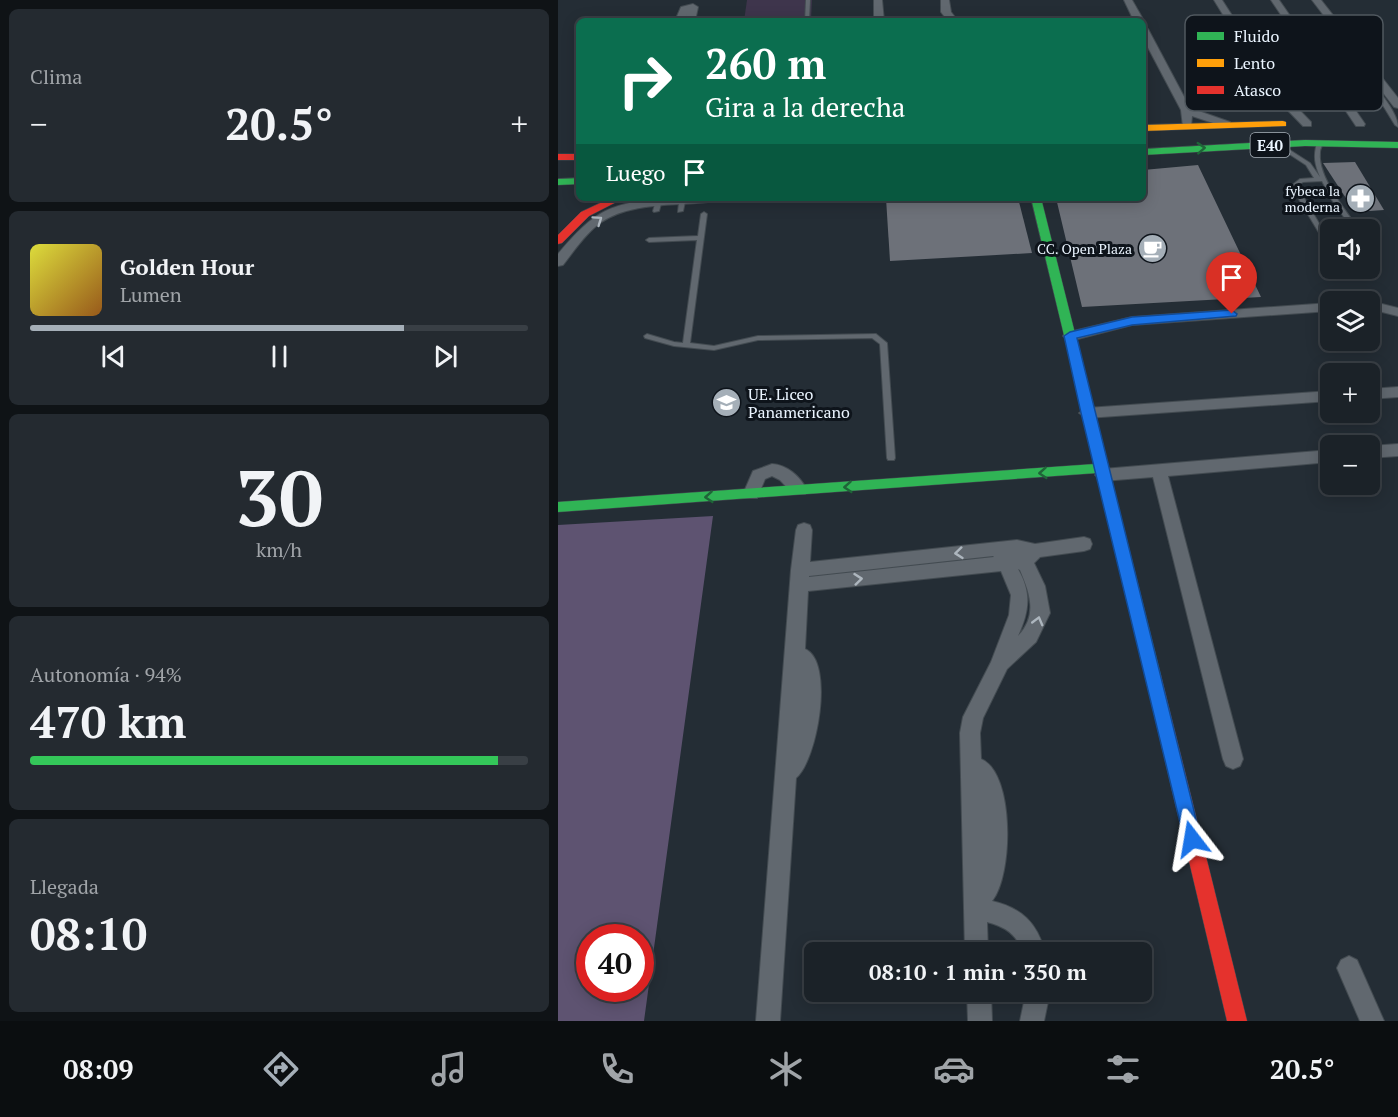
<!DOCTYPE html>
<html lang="es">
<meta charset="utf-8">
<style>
:root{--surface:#1b2228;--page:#242a30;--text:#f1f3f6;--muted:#a0a4a8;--line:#393f45;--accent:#a5afb8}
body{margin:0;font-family:"PT Serif",serif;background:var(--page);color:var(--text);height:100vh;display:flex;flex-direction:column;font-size:22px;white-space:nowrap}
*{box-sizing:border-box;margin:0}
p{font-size:20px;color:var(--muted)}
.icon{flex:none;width:33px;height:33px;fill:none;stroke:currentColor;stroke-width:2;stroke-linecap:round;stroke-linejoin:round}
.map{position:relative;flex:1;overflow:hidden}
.sheet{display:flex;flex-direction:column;gap:9px;padding:9px;background:#0f1316;width:558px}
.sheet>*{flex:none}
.guide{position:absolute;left:18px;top:18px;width:570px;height:183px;border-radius:9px;box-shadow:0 3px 15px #0003,0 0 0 2px var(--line);background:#0b6e4f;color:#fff;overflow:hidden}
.buttons{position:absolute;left:762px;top:219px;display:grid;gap:12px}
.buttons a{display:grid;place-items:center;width:60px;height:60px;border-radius:9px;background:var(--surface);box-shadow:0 3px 15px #0003,0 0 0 2px var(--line);font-size:30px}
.speed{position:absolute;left:18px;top:924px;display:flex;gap:12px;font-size:30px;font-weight:700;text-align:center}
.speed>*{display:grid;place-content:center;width:78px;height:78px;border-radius:50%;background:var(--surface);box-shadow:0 3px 15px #0003,0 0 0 2px var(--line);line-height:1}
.speed .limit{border:9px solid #d22;background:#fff;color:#111}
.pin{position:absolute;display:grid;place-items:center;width:51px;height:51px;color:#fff;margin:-62px -26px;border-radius:50% 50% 50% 0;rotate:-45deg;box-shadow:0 0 6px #0007}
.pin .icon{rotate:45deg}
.me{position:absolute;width:66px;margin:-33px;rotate:346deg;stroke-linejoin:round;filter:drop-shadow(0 0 4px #0008)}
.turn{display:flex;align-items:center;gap:21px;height:126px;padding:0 30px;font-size:27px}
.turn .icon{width:78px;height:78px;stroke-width:2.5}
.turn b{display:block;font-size:42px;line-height:51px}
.then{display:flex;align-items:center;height:57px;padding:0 30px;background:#0003;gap:12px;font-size:22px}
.big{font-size:45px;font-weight:600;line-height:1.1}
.sheet .tile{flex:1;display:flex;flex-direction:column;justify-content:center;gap:9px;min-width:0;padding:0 21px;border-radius:9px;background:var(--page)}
.sheet .dial{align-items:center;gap:0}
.dial b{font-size:78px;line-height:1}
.song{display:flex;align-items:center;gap:18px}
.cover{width:72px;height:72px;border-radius:9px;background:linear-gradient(135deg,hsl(60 70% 55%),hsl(30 70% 35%))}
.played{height:6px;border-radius:3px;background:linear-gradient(90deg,var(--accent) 75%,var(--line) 75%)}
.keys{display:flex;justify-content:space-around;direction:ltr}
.heat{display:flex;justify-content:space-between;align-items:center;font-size:33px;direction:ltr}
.charge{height:9px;border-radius:4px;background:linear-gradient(90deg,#34c759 94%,var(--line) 0)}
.trip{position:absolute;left:246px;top:942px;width:348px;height:60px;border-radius:9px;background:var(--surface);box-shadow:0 3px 15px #0003,0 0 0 2px var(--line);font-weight:600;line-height:60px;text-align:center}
.tabs{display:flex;height:96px;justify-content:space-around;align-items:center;background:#0b0e10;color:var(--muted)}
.tabs .icon{width:42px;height:42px}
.tabs .on{color:var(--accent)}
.tabs b{font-size:27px;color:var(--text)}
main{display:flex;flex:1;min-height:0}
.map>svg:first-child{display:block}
.green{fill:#3e354c}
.forest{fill:#5e5371;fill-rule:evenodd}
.building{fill:#6d7179}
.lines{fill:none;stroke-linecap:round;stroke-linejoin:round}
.lane-casing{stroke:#434b51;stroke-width:2}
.street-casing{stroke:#434b51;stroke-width:2}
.fast-casing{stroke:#434b51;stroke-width:1}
.slow-casing{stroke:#434b51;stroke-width:1}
.jam-casing{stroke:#434b51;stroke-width:1}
.lane{fill:#61686f;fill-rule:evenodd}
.street{fill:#61686f;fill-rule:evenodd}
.fast{fill:#30b455;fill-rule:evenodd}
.slow{fill:#ff9f0a;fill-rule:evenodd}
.jam{fill:#e5322d;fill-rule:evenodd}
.oneway{stroke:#1f6438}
.oneway2{stroke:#adb6be}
.route{fill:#1a73e8;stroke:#114b97;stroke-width:1.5}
.labels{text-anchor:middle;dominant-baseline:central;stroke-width:6;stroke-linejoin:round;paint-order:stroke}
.far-poi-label{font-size:14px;fill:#ebf5ff;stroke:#0e141b;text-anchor:end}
.shield{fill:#0e141b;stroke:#a9b2bb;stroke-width:1.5}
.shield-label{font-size:15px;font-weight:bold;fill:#ebf5ff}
.poi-label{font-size:16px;fill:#ebf5ff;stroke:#0e141b;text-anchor:start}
.key{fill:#0e141b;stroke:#50585f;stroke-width:1.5}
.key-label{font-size:16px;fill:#ebf5ff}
</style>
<main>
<section class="sheet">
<div class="tile"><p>Clima</p>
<div class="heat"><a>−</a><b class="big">20.5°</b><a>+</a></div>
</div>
<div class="tile">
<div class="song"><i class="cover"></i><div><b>Golden Hour</b><p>Lumen</p></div></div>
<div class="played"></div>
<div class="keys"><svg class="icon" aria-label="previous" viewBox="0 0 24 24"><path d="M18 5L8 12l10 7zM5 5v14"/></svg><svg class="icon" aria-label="pause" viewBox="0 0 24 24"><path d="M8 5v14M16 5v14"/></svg><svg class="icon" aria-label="next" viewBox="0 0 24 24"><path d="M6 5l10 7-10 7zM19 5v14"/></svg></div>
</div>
<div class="tile dial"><b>30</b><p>km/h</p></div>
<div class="tile"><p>Autonomía · 94%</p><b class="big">470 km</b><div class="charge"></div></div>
<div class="tile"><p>Llegada</p><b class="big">08:10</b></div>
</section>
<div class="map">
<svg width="840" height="1021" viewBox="0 0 840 1021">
<rect width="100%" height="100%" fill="#242d35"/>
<polygon class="green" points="189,0 254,0 253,21 186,21"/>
<path class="forest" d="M 155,516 L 86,1021 L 0,1021 L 0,525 ZM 32,938 L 82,938 L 82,988 L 32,988 Z"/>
<g class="building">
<polygon points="797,162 826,210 797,212 765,163"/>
<polygon points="640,165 703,297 524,307 498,198 585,198 585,170"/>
<polygon points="328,198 460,198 474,253 332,261"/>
</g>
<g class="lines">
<defs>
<g id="lane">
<polygon points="248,0 252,0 251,21 247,21"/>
<path d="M 793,63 L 797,63 C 808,76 840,109 840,127 L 837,125 L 818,94 L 793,65 Z"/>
<polygon points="789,101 791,102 791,104 767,106 764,104 767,102"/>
<path d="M 762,141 L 765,143 C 764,146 762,149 762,152 C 759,177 788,210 801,230 L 795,230 L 774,200 L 764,181 L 745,182 L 739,186 L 772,242 L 772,248 L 769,246 L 733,186 L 742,179 L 756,178 L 748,165 L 719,146 L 724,145 L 752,163 L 762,177 C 757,164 755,157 759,143 Z"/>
<polygon points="124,200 127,202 125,211 120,212 121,202"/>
<polygon points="100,202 103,204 101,211 96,212 95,211 97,204"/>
<polygon points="146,212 149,214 132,343 156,346 200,336 318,334 329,343 337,458 336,460 330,460 329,458 322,344 314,338 200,340 156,350 116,346 87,338 86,336 89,334 116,342 125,343 139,240 91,242 88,240 91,238 140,236 143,214"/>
</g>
<g id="street">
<polygon points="316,0 324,0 326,21 316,21"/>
<polygon points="383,0 391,0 393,12 400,21 390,21 383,12"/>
<polygon points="566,0 574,0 586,21 585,22 576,21"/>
<polygon points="656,0 664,0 722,90 753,122 753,126 745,126 714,94"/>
<polygon points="713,0 721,0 807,124 806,126 798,126"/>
<polygon points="754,0 763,0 840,98 840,108 836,107"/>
<polygon points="135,4 140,7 137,21 127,21 129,14 127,21 117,21 123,7"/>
<polygon points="585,26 590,29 632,108 672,122 672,126 664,126 634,116 633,127 625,127 623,110 585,38"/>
<path d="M 111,198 L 156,198 L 150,202 C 115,206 72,202 42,223 C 27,234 16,251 5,265 L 0,266 L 0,254 C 38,209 52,203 111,198 Z"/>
<polygon points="812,301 840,308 840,316 812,309 812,302 809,302"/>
<polygon points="772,303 772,311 574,325 512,341 505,336 507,333 574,317"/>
<polygon points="840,387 840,397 812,399 812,389"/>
<polygon points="772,391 772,401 529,418 521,413 529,408"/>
<polygon points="840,444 840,456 812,458 812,446"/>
<polygon points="772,450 772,462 610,476 685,759 682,766 675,769 668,766 665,759 595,477 545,481 537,475 545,469"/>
<path d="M 214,464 C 229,465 242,476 249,490 L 247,494 L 235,494 L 222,480 L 214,476 L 207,479 L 199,498 L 187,498 L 185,494 L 195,471 Z"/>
<path d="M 246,523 L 252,525 L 254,530 L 252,562 L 459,540 L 477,544 L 526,537 L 532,539 L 534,544 L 532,549 L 526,551 L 482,557 L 476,563 L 487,586 L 492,613 L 478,642 L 449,669 L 425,718 L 422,733 L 423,759 C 457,773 455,876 434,901 C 464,908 479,923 487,952 L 465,952 C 458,934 448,927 429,922 L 430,952 L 407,952 L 402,733 L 405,717 L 433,662 L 451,615 L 453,595 L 443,571 L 250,591 L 247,649 C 277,662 259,761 238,778 L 222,1021 L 198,1021 L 233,570 L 238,530 L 240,525 ZM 435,556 L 436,557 L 251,577 L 251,576 ZM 460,569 L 462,570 C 472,594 480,615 460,636 C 471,612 474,593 460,569 Z"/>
<polygon points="791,956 799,960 826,1021 802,1021 779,968 783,960"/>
<polygon points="409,992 433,992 434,1021 410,1021"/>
<polygon points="468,992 492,992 486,1021 462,1021"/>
</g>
<g id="fast">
<polygon points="747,140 840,142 840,148 747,146 585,155 585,149"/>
<polygon points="21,178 21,184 0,185 0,179"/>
<polygon points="473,198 483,198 603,676 600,681 595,683 590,681 587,676 539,473 0,512 0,502 537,464"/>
</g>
<polygon id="slow" points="725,121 728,122 728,126 585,131 585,125"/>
<g id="jam">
<rect x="0" y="154" width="21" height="6"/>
<polygon points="53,198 66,198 31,216 4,243 0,244 0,235 23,212"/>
<polygon points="595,669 600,671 603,676 689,1021 669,1021 587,676 590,671"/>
</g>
</defs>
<use href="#lane" class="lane-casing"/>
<use href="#street" class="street-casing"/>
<use href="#fast" class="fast-casing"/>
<use href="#slow" class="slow-casing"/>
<use href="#jam" class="jam-casing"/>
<use href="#lane" class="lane"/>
<use href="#street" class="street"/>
<use href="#fast" class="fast"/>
<use href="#slow" class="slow"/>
<use href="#jam" class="jam"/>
</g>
<defs><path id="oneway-chevron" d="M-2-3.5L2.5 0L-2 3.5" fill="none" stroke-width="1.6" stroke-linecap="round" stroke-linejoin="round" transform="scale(1.5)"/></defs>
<g class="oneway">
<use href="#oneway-chevron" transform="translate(643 148) rotate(-3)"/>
<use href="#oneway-chevron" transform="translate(485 473) rotate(176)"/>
<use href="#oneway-chevron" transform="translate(290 487) rotate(176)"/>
<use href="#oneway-chevron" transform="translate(151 497) rotate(176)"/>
</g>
<g class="oneway2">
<use href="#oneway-chevron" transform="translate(40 220) rotate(-35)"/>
<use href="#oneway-chevron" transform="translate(401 553) rotate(174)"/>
<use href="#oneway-chevron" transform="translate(300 579) rotate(-6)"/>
<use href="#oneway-chevron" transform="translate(480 621) rotate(-75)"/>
</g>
<polygon class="route" points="674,310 679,314 678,316 574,325 519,338 643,839 641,845 634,848 628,845 626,839 523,413 506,336 512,332 574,317"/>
<defs>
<symbol id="pharmacy-disc" viewBox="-11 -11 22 22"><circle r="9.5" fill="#a5afb8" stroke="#0e141b"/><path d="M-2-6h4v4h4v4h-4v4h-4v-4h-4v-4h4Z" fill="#fff"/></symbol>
<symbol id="cafe-disc" viewBox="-11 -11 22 22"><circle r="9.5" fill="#a5afb8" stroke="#0e141b"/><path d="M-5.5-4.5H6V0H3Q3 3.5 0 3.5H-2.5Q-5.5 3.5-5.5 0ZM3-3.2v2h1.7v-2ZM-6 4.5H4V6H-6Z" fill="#fff"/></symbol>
<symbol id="school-disc" viewBox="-11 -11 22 22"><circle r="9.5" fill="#a5afb8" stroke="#0e141b"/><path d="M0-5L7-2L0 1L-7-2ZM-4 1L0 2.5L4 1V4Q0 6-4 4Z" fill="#fff"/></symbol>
</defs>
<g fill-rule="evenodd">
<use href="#pharmacy-disc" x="786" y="182" width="33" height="33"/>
<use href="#cafe-disc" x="578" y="232" width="33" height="33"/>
<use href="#school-disc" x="152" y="386" width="33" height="33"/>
</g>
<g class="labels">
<g class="far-poi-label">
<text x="782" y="190">fybeca la<tspan x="782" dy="16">moderna</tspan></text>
<text x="574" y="248">CC. Open Plaza</text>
</g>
<rect class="shield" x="692.5" y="133" width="39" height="24" rx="4.5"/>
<g class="shield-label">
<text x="712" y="145">E40</text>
</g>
<g class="poi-label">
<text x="190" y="394">UE. Liceo<tspan x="190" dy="18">Panamericano</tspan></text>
</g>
</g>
<rect x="627" y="15" width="198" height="96" rx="9" class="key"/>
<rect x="639" y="32" width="27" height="8" fill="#30b455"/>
<rect x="639" y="59" width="27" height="8" fill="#ff9f0a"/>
<rect x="639" y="86" width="27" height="8" fill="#e5322d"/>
<g class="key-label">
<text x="676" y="42">Fluido</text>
<text x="676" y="69">Lento</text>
<text x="676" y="96">Atasco</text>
</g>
</svg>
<div class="buttons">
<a><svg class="icon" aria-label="sound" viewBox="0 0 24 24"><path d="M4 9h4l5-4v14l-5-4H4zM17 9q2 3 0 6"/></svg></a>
<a><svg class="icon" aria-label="layers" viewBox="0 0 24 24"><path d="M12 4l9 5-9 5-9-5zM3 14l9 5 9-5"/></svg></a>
<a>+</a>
<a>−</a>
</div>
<div class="speed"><div class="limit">40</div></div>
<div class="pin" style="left:674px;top:314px;background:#d93025"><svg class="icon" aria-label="arrive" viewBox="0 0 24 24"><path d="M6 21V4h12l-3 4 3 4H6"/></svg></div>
<svg class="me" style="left:634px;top:839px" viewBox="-20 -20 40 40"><path d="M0-17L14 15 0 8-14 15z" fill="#1a73e8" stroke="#fff" stroke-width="4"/></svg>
<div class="trip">08:10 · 1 min · 350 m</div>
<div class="guide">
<div class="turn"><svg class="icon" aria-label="right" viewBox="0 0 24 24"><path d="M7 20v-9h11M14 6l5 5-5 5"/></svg><div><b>260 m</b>Gira a la derecha</div></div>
<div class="then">Luego<svg class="icon" aria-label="arrive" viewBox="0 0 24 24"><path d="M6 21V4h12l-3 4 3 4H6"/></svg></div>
</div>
</div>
</main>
<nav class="tabs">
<b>08:09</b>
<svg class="icon on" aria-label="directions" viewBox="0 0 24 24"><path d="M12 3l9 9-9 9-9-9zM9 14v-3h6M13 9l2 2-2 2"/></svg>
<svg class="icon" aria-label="music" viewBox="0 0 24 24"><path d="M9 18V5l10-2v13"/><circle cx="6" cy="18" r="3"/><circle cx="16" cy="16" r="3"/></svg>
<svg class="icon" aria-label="phone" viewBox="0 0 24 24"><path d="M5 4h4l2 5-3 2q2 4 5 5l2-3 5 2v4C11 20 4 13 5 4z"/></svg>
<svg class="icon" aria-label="climate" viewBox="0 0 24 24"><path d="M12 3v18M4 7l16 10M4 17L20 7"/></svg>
<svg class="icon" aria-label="car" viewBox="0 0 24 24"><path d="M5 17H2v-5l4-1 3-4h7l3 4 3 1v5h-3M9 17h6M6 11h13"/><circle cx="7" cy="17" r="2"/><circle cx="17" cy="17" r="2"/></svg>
<svg class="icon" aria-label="filters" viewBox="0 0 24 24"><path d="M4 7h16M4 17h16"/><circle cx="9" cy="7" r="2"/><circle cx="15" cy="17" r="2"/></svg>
<b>20.5°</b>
</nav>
